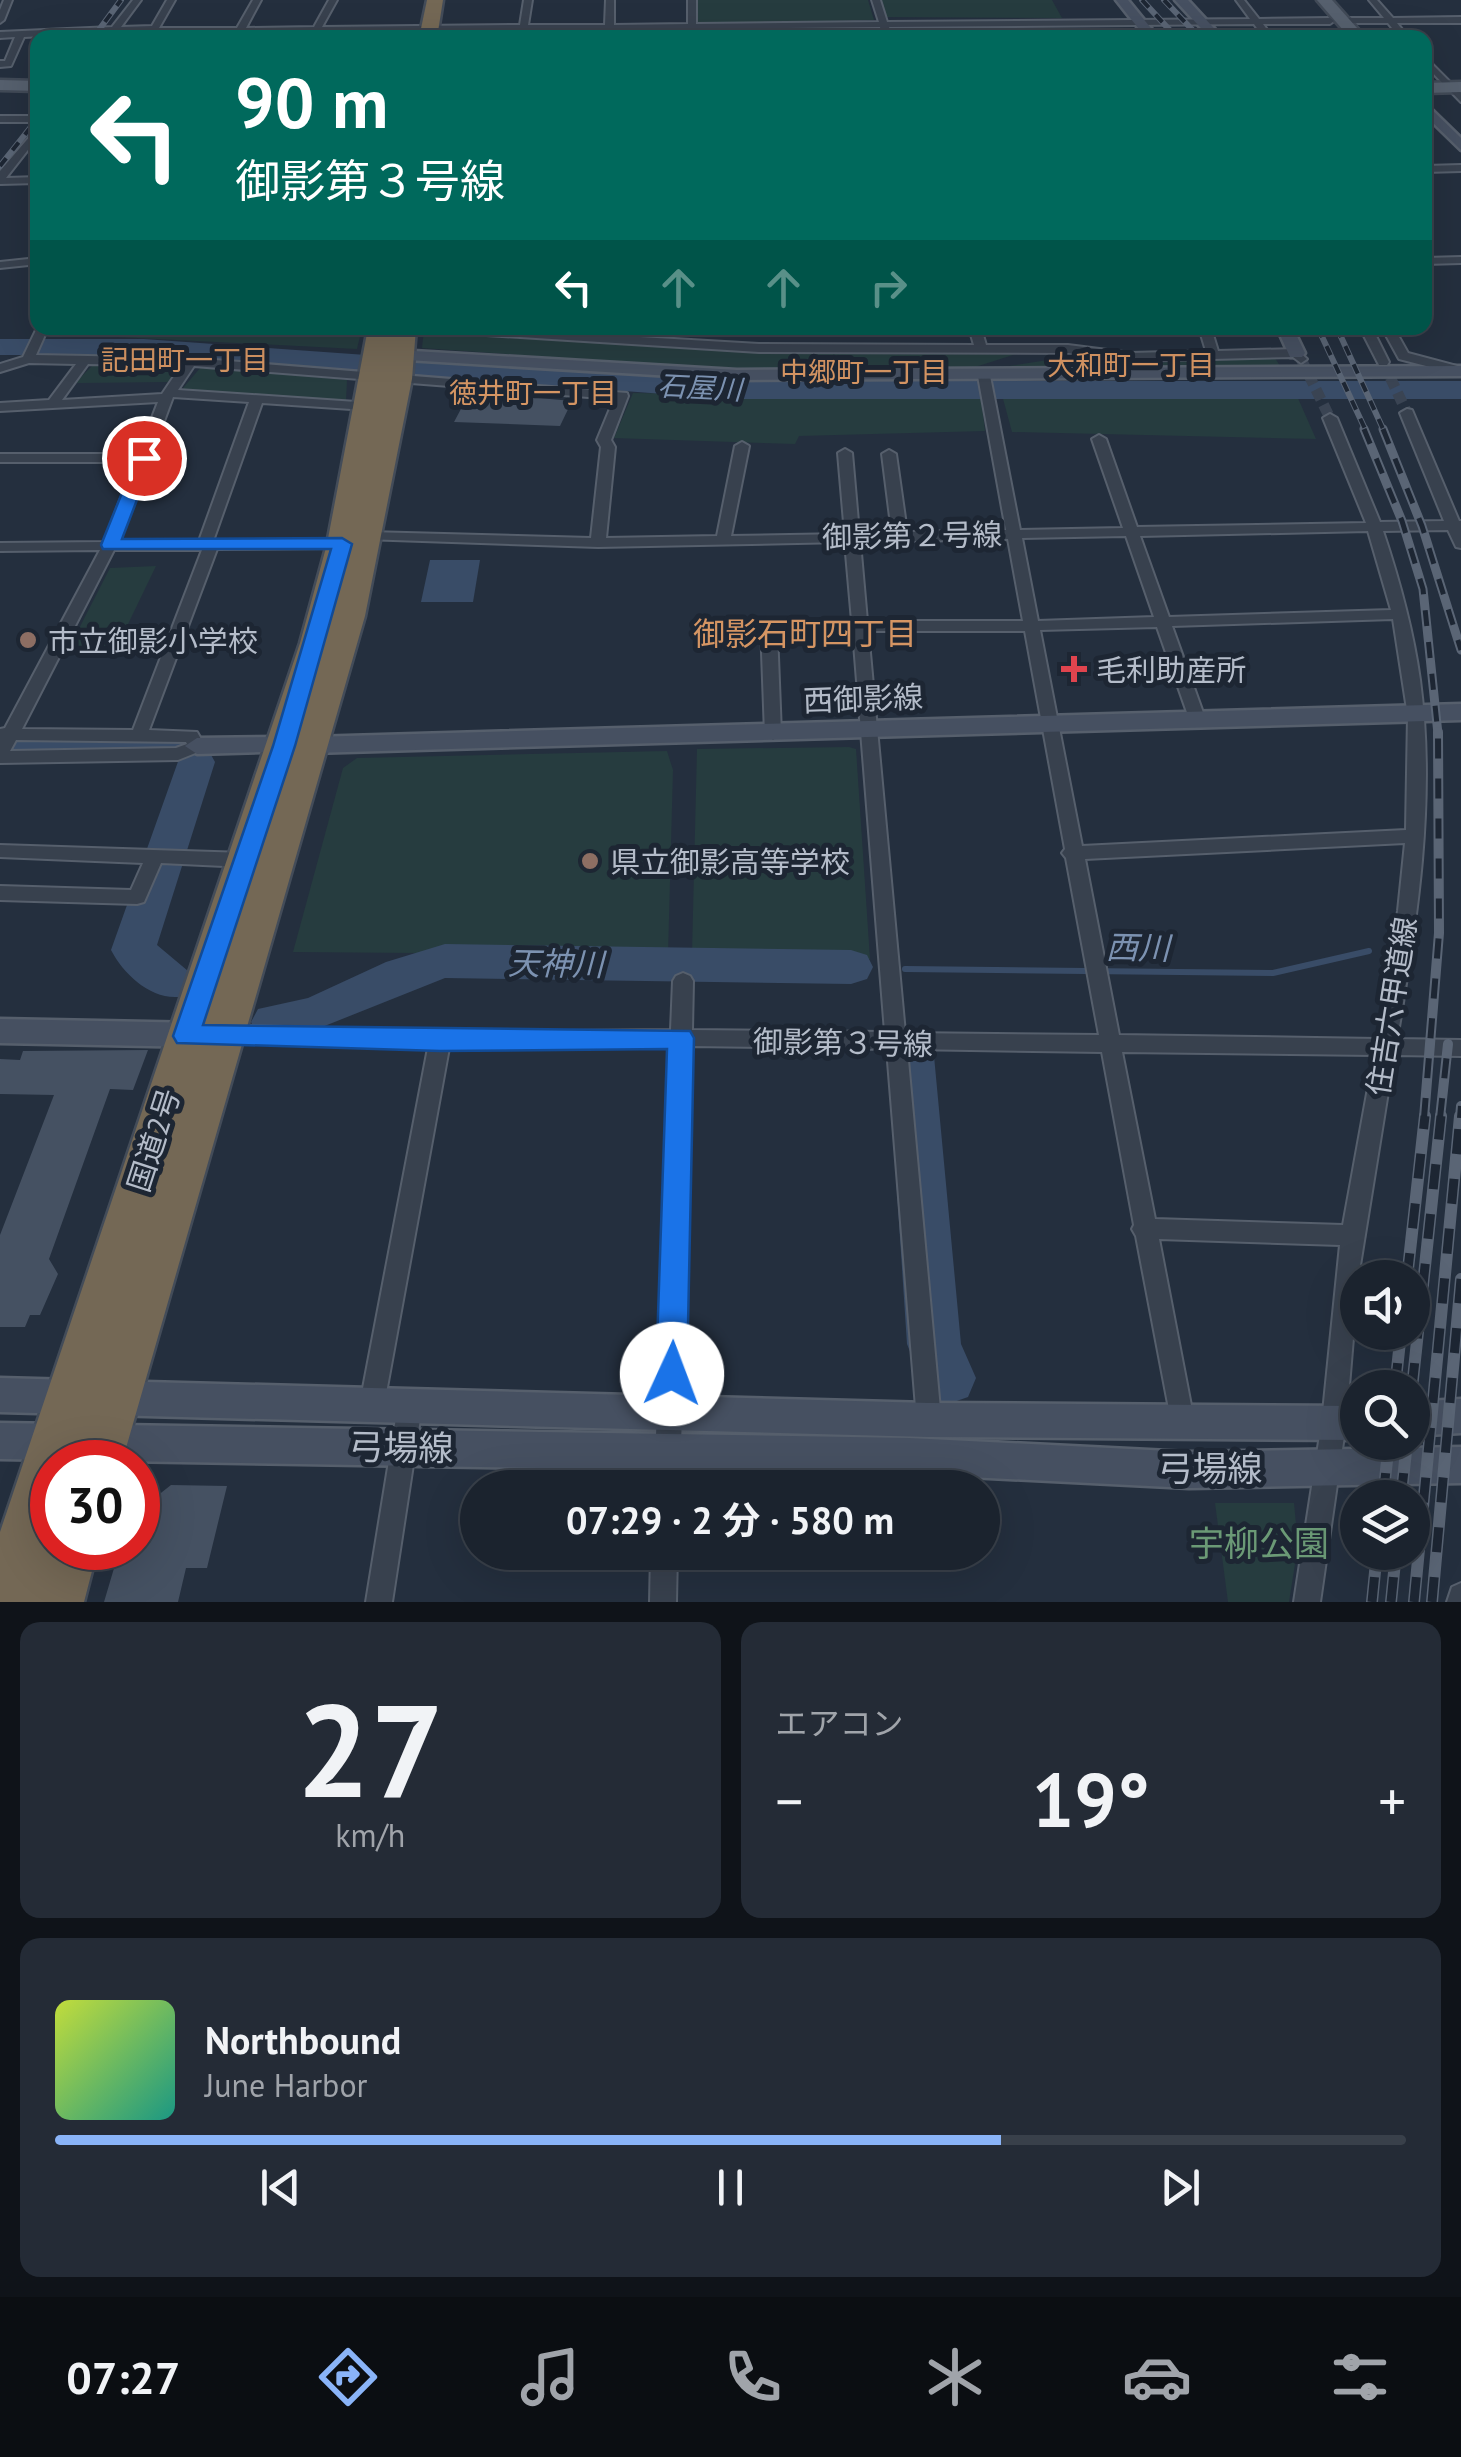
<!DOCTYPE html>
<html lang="ja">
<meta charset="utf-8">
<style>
:root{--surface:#1b232e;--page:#242b36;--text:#f1f3f6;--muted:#a0a4aa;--line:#39404a;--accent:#8ab4f8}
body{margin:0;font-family:"PT Sans","Noto Sans JP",sans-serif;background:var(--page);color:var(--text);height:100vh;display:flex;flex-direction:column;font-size:38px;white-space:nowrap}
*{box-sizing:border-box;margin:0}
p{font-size:32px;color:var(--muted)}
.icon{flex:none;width:55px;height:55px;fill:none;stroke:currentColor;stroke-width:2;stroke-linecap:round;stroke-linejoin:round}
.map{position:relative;height:1602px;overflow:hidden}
.panel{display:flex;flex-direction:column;gap:20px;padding:20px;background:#0f1319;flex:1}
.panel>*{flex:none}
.banner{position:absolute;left:30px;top:30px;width:1402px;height:305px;border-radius:20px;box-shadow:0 10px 40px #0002,0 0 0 2px var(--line);background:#00695c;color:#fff;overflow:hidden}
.fabs{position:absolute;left:1340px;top:1260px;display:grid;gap:20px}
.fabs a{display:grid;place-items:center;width:90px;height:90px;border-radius:50%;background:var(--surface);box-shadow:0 10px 40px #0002,0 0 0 2px var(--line);font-size:50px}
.speed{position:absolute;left:30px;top:1440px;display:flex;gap:20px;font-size:50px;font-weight:700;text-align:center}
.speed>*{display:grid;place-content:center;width:130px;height:130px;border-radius:50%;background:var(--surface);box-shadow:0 10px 40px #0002,0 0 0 2px var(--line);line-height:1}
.speed .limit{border:15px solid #d22;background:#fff;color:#111}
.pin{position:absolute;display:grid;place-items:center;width:85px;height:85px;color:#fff;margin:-42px;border:5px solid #fff;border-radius:50%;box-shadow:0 2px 10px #0007}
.me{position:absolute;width:110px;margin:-55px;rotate:2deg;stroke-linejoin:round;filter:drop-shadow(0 0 8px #0008)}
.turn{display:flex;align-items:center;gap:35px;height:210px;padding:0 40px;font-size:45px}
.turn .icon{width:130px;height:130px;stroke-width:2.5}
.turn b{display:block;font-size:70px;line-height:85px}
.lanes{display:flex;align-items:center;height:95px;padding:0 40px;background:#0003;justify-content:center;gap:50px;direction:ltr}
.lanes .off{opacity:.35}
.big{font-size:75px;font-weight:700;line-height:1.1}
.panel .tile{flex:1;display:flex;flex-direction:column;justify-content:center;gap:15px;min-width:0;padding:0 35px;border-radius:20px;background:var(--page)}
.panel .dial{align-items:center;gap:0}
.dial b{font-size:130px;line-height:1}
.song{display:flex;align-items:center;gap:30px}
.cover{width:120px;height:120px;border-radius:15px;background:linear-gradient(135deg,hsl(70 70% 55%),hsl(170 70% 35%))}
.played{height:10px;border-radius:5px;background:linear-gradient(90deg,var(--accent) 70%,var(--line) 70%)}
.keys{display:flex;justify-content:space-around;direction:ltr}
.heat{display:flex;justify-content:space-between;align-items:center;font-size:55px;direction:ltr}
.panel .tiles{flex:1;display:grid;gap:20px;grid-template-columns:1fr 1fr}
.tile:last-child{grid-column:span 2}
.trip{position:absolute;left:460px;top:1470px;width:540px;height:100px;border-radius:50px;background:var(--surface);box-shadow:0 10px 40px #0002,0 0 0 2px var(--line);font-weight:700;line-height:100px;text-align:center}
.tabs{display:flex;height:160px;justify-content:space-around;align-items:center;background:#0b0e12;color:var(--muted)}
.tabs .icon{width:70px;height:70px}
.tabs .active{color:var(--accent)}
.tabs b{font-size:45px;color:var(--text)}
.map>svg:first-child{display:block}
.green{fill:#263c3f}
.water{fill:#394c67}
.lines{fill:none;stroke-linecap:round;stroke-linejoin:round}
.stream{stroke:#394c67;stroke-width:6}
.river{fill:#394c67;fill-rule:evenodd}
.building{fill:#455162}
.street-tunnel{stroke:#3a4453;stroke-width:11;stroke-dasharray:11 6;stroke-linecap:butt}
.street-casing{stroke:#565f6c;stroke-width:4}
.secondary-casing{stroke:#565f6c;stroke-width:5}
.primary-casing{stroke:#414a57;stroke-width:5}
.highway-casing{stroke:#434c59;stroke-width:5}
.street{fill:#38414e;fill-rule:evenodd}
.secondary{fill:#465061;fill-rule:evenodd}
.primary{fill:#56606e;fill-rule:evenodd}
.highway{fill:#746855;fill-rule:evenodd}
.rail-far3-casing{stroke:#5a6575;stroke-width:6}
.rail-far2-casing{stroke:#5a6575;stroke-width:9}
.rail-far1-casing{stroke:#5a6575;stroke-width:10}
.rail-casing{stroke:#5a6575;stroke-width:12}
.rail-far3{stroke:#1d2633;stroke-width:4;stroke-dasharray:10;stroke-linecap:butt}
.rail-far2{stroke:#1d2633;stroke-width:5;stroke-dasharray:16;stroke-linecap:butt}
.rail-far1{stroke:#1d2633;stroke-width:6;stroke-dasharray:20;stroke-linecap:butt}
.rail{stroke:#1d2633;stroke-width:9;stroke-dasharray:25;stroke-linecap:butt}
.route{fill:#1a73e8;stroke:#114b97;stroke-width:2.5}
.education-dot{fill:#8d6e63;stroke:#1d2633;stroke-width:4}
.health-dot{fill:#e0444e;stroke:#1d2633;stroke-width:4}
.labels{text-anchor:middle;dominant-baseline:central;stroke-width:10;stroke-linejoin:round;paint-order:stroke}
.far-neighbourhood-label{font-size:28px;fill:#d59563;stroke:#1d2633}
.far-water-label{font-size:28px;font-style:italic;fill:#7c92b1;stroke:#1d2633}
.street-label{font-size:30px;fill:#b4bcc9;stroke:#1d2633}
.poi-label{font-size:30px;fill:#b4bcc9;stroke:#1d2633;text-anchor:start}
.neighbourhood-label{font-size:32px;fill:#d59563;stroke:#1d2633}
.water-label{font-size:32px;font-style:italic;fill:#7c92b1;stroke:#1d2633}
.near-street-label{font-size:35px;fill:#b4bcc9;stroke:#1d2633}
.near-park-label{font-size:35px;fill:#6b9a76;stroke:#1d2633}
</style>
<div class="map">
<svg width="1461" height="1602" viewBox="0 0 1461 1602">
<rect width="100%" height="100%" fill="#242f3e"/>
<g class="green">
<polygon points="696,0 868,0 874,20 698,24"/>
<polygon points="879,0 1052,0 1062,18 879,17"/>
<polygon points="56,328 362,328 357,349 57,334"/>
<polygon points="424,329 776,353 853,349 1016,354 969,369 715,369 422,348"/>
<polygon points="1211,356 1275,358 1280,366 1003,367 1060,358 1137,366"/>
<polygon points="95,363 180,367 169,382 75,383"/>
<polygon points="201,367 347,380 346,401 190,393 183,388"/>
<polygon points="633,393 981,398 985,431 799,436 795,444 614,438"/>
<polygon points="1002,395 1297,396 1316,439 1012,432"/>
<polygon points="156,566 116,649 68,650 110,568"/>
<polygon points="849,747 856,749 870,959 692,953 697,749"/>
<polygon points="667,751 673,770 668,955 293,952 343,768 357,758"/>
<polygon points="1215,1503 1294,1503 1298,1545 1289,1602 1228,1602"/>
</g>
<polygon class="water" points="430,560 480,560 473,602 421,602"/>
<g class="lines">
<polyline class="stream" points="905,969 1273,973 1369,951"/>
<g class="river">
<polygon points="0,339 144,339 730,381 1461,381 1461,399 730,399 144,355 0,355"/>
<path d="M 0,730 L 178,731 L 192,735 L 197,744 L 194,749 L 210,753 L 215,762 L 157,945 L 188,971 L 194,983 L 188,995 C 157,1005 125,977 111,950 L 180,756 L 0,756 Z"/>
<polygon points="445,944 851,950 867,955 873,967 867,979 851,984 445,978 297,1037 274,1040 258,1035 251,1022 258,1009 308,998 386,962"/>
<polygon points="911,1037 928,1043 934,1056 961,1344 976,1378 968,1397 948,1404 928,1397 907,1344 888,1056 894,1043"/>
</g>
</g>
<g class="building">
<polygon points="470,392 572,401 560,426 454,422"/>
<polygon points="148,1050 133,1090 110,1089 49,1259 58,1274 40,1315 30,1315 25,1327 0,1327 0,1235 54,1095 0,1094 0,1059 20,1060 23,1051"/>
<polygon points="171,1485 227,1486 207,1568 186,1568 178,1602 104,1602 120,1548 138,1548 138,1511"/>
</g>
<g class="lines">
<g class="street-tunnel">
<polyline points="1301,359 1330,418"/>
<polyline points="1383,362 1407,413"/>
</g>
<defs>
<g id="street">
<polygon points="4,0 12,0 4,20 0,23 0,10"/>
<polygon points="133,0 141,0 121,27 152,26 167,0 175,0 159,28 237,28 253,0 261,0 246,28 314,27 329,0 337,0 322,27 520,25 524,0 532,0 528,25 605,25 606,0 614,0 614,25 688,24 688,0 696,0 696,24 879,22 872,0 880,0 887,22 1250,19 1236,0 1244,0 1259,19 1330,18 1334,21 1330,24 1263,24 1273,38 1264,38 1254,24 889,27 892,38 883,38 880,27 696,29 696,38 688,38 688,29 614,30 613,38 605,38 605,30 527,30 526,38 518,38 519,30 319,32 314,37 311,32 243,33 240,38 232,38 234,33 155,34 153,38 145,38 148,31 117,32 113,38 107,38 108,33 24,37 11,66 0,67 0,61 5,61 15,37 0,38 0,32 112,27"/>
<polygon points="1369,0 1377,0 1393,18 1461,17 1461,23 1397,23 1409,38 1400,38 1388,23 1341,23 1344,18 1384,18"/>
<polygon points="1425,57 1461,93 1461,102 1425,65"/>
<rect x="0" y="116" width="38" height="6"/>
<polygon points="38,127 38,137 6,178 38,177 38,183 0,184 0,171"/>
<polygon points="1461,165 1461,171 1425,172 1425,166"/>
<polygon points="1461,257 1461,263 1425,264 1425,258"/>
<polygon points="38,258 38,264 0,268 0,262"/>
<path d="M 38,326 L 48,328 L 36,355 L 190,358 L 627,393 L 628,396 L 611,440 L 615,447 L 606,538 L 717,536 L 735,446 L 742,442 L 749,446 L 731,536 L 845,534 L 838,453 L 845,449 L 852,453 L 859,533 L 892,533 L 882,454 L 889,450 L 896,454 L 907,532 L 1006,530 L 978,376 L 984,372 L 990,376 L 1020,530 L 1123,528 L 1092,439 L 1099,435 L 1106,439 L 1137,527 L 1366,523 L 1323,418 L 1330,414 L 1337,418 L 1380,522 L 1444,521 L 1400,413 L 1407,409 L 1412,410 L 1459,521 L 1461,521 L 1461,548 L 1456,547 L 1448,530 L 1383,531 C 1399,579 1413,629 1420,680 C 1436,800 1417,921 1397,1039 L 1461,1040 L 1461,1056 L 1394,1055 L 1358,1278 L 1346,1422 L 1320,1602 L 1294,1602 L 1322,1422 L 1340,1245 L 1159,1239 L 1194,1421 L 1191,1430 L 1182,1433 L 1173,1430 L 1136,1236 L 1132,1229 L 1134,1225 L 1102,1052 L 907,1049 L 941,1420 L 938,1429 L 929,1432 L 920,1429 L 917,1420 L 887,1049 L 691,1046 L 680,1488 L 654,1488 L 671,1046 L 449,1048 L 384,1404 L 381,1412 L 372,1416 L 363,1412 L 360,1404 L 428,1048 L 226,1041 L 219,1039 L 216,1033 L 219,1027 L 226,1025 L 440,1032 L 671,1030 L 673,981 L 676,976 L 683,973 L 690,976 L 693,981 L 692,1030 L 885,1032 L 853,631 L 777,631 L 781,734 L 773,740 L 765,734 L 761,626 L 769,621 L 852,621 L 845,542 L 598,547 L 364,539 L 362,536 L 369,532 L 591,538 L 601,447 L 597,440 L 614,399 L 194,366 L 178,390 L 371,403 L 372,406 L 366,410 L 262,403 L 213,541 L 342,540 L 349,544 L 342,548 L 217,549 L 149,730 L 197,732 L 205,746 L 203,750 L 178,760 L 0,763 L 0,729 L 5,728 L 100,550 L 0,551 L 0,543 L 104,542 L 135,462 L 0,462 L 0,454 L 138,454 L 158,402 L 0,411 L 0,403 L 49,400 L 76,364 L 29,363 L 0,372 L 0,364 L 23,357 ZM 88,364 L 181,366 L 162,394 L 62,400 ZM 173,397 L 249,402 L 199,541 L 119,542 ZM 1368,531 L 1391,610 L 1169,617 L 1140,536 ZM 1126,536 L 1154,617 L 1038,621 L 1022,538 ZM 1008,539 L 1023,621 L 867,621 L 860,542 ZM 114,550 L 202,550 L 133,730 L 22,729 ZM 1393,619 L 1408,716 L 1406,830 L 1082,846 L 1040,630 L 1157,627 L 1190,721 L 1198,726 L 1206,721 L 1172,626 ZM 868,631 L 1025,631 L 1065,849 L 1062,853 L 1066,858 L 1099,1035 L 905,1033 ZM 16,740 L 186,742 L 187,744 L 176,748 L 10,751 ZM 1405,843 L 1398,911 L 1377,1039 L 1119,1035 L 1085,859 ZM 1122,1052 L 1374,1055 L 1343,1225 L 1155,1219 Z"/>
<polygon points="432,328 488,328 759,344 974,345 969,328 981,328 986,345 1068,345 1131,353 1206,351 1199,328 1211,328 1218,351 1296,349 1307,359 1301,363 1293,357 1131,361 1068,353 759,352 438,332"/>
<polygon points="1360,328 1372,328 1389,362 1387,365 1379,365"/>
<polygon points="1382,328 1394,328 1408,353 1461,367 1461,375 1399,359"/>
<polygon points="0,845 245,853 251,855 254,860 251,865 245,867 161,863 144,902 137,904 0,900 0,886 131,890 143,863 0,857"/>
<polygon points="410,1394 419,1398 422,1406 392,1602 366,1602 398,1406 401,1398"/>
<polygon points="651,1552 677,1552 676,1602 650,1602"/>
<polygon points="1461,1583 1461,1602 1447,1602 1452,1587"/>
</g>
<g id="secondary">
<polygon points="1116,0 1128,0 1159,38 1146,38"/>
<polygon points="1175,0 1188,0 1223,38 1210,38"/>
<polygon points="1425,103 1461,138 1461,150 1425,115"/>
<polygon points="1277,328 1293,328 1305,353 1302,357 1290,357"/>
<polygon points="380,349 737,370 1461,366 1461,376 737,380 374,358 371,354"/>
<polygon points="1461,704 1461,720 312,753 300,745 312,737"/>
<polygon points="284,737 293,739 296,745 293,751 197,754 185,746 197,738"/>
<polygon points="0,1019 200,1023 210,1027 214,1035 210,1043 200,1047 0,1043"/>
<polygon points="0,1378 929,1403 1358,1406 1358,1440 929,1437 0,1412"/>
<polygon points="1461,1399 1461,1433 1412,1436 1412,1402"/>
<polygon points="0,1423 909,1438 1189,1452 1461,1447 1461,1483 1189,1488 909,1474 0,1459"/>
</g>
<g id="primary">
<polygon points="1317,0 1332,0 1366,38 1350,38"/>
<polygon points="0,80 38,81 38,91 0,90"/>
<polygon points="1461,82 1461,92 1425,93 1425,83"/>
</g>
<g id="highway">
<polygon points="427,0 443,0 437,38 419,38"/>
<polygon points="368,328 416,328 412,379 365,616 122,1462 52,1462 52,1548 98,1548 84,1602 30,1602 36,1581 30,1602 0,1602 0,1532 300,643 327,544"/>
</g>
</defs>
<use href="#street" class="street-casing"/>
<use href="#secondary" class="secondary-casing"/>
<use href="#primary" class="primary-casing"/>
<use href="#highway" class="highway-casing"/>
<use href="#street" class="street"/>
<use href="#secondary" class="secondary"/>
<use href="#primary" class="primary"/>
<use href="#highway" class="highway"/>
<defs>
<g id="rail-far3">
<polyline points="1142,0 1177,38"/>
<polyline points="1164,0 1200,38"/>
<polyline points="93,38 121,0"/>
<polyline points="0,166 38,118"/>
<polyline points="1318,328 1366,431"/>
<polyline points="1337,328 1384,431"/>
</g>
<g id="rail-far2">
<polyline points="1364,429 1402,521 1423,589 1438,734"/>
<polyline points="1383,429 1422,526 1461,650"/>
</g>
<g id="rail-far1">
<polyline points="1424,1118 1439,933 1438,732"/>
<polyline points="1440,1118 1448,1044"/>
<polyline points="1460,1118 1461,1106"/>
</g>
<g id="rail">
<polyline points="1407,1278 1425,1116"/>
<polyline points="1395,1388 1401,1332"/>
<polyline points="1412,1388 1441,1116"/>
<polyline points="1383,1498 1389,1442"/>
<polyline points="1401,1498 1407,1442"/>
<polyline points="1372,1602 1377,1552"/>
<polyline points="1391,1602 1396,1552"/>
<polyline points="1414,1602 1460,1116"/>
<polyline points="1432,1602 1461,1279"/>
</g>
</defs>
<use href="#rail-far3" class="rail-far3-casing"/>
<use href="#rail-far2" class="rail-far2-casing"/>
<use href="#rail-far1" class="rail-far1-casing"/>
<use href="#rail" class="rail-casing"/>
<use href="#rail-far3" class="rail-far3"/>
<use href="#rail-far2" class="rail-far2"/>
<use href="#rail-far1" class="rail-far1"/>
<use href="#rail" class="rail"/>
</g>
<polygon class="route" points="144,452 153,458 122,539 342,538 352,544 295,746 203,1025 690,1031 694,1038 687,1374 683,1385 672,1389 661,1385 656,1374 667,1049 440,1051 177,1043 173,1036 273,746 331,549 103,549 101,545 136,458"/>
<g class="education-dot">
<circle cx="28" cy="640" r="10"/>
<circle cx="590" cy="861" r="10"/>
</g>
<path class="health-dot" d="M1069 654h10v10h10v10h-10v10h-10v-10h-10v-10h10z"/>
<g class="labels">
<g class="far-neighbourhood-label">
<text x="185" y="359">記田町一丁目</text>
<text x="1131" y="364">大和町一丁目</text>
<text x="864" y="371">中郷町一丁目</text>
<text x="533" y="392">徳井町一丁目</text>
</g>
<g class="far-water-label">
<text transform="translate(700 387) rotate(3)">石屋川</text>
</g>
<g class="street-label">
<text transform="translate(912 535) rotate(-1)">御影第２号線</text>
<text transform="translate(863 698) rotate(-2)">西御影線</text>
<text transform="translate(1391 1006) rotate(-81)">住吉六甲道線</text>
<text transform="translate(843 1042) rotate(1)">御影第３号線</text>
<text transform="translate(153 1140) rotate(-72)">国道2号</text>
</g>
<g class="poi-label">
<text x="48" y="640">市立御影小学校</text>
<text x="1096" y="669">毛利助産所</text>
<text x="610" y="861">県立御影高等学校</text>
</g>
<g class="neighbourhood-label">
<text x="805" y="633">御影石町四丁目</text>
</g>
<g class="water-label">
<text transform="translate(1138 947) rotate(1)">西川</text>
<text transform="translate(556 963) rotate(1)">天神川</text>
</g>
<g class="near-street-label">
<text transform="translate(401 1447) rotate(1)">弓場線</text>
<text x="1210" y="1468">弓場線</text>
</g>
<g class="near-park-label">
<text x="1259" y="1543">宇柳公園</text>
</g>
</g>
</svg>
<div class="fabs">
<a><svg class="icon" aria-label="sound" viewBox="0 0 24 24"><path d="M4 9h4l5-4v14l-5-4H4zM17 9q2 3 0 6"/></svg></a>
<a><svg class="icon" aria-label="search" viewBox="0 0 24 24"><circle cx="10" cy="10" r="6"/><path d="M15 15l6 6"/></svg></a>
<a><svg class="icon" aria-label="layers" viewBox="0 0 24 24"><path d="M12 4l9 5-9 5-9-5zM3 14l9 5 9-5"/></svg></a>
</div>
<div class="speed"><div class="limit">30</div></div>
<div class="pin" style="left:144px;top:458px;background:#d93025"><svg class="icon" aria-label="arrive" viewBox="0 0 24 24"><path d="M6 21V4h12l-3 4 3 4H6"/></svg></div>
<svg class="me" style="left:672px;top:1374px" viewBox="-20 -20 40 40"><circle r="19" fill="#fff"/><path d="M0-13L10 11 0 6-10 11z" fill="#1a73e8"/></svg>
<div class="trip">07:29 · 2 分 · 580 m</div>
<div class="banner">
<div class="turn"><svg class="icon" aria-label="left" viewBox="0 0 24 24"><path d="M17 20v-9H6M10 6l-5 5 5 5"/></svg><div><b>90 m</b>御影第３号線</div></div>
<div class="lanes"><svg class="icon" aria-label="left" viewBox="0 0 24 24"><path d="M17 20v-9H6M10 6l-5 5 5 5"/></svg><svg class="icon off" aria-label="ahead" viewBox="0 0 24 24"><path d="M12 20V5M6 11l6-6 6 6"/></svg><svg class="icon off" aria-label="ahead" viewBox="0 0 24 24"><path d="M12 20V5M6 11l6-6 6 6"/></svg><svg class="icon off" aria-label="right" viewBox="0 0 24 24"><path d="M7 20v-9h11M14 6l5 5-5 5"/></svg></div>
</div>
</div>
<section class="panel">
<div class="tiles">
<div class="tile dial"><b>27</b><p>km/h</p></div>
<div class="tile"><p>エアコン</p>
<div class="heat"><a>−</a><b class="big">19°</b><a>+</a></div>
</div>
<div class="tile">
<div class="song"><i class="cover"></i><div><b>Northbound</b><p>June Harbor</p></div></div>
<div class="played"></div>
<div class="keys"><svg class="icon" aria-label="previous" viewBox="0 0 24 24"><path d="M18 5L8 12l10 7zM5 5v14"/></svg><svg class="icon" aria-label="pause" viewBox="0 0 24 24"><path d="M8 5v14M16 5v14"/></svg><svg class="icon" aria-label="next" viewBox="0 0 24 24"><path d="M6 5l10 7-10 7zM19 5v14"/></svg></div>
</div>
</div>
</section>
<nav class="tabs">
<b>07:27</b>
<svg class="icon active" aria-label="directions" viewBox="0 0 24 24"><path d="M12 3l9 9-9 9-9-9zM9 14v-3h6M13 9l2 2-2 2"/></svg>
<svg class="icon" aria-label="music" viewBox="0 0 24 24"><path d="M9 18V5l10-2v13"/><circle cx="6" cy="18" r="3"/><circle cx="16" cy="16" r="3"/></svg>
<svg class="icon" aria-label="phone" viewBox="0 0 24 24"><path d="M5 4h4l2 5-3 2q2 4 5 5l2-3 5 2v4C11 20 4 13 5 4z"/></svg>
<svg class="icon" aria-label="climate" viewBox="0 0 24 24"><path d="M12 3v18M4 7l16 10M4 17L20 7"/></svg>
<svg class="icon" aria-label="car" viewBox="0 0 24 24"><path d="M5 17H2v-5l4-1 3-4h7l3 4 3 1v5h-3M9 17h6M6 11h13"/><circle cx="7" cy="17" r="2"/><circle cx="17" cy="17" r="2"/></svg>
<svg class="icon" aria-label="filters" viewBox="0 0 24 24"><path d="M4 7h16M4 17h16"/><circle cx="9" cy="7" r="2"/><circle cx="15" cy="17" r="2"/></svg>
</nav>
